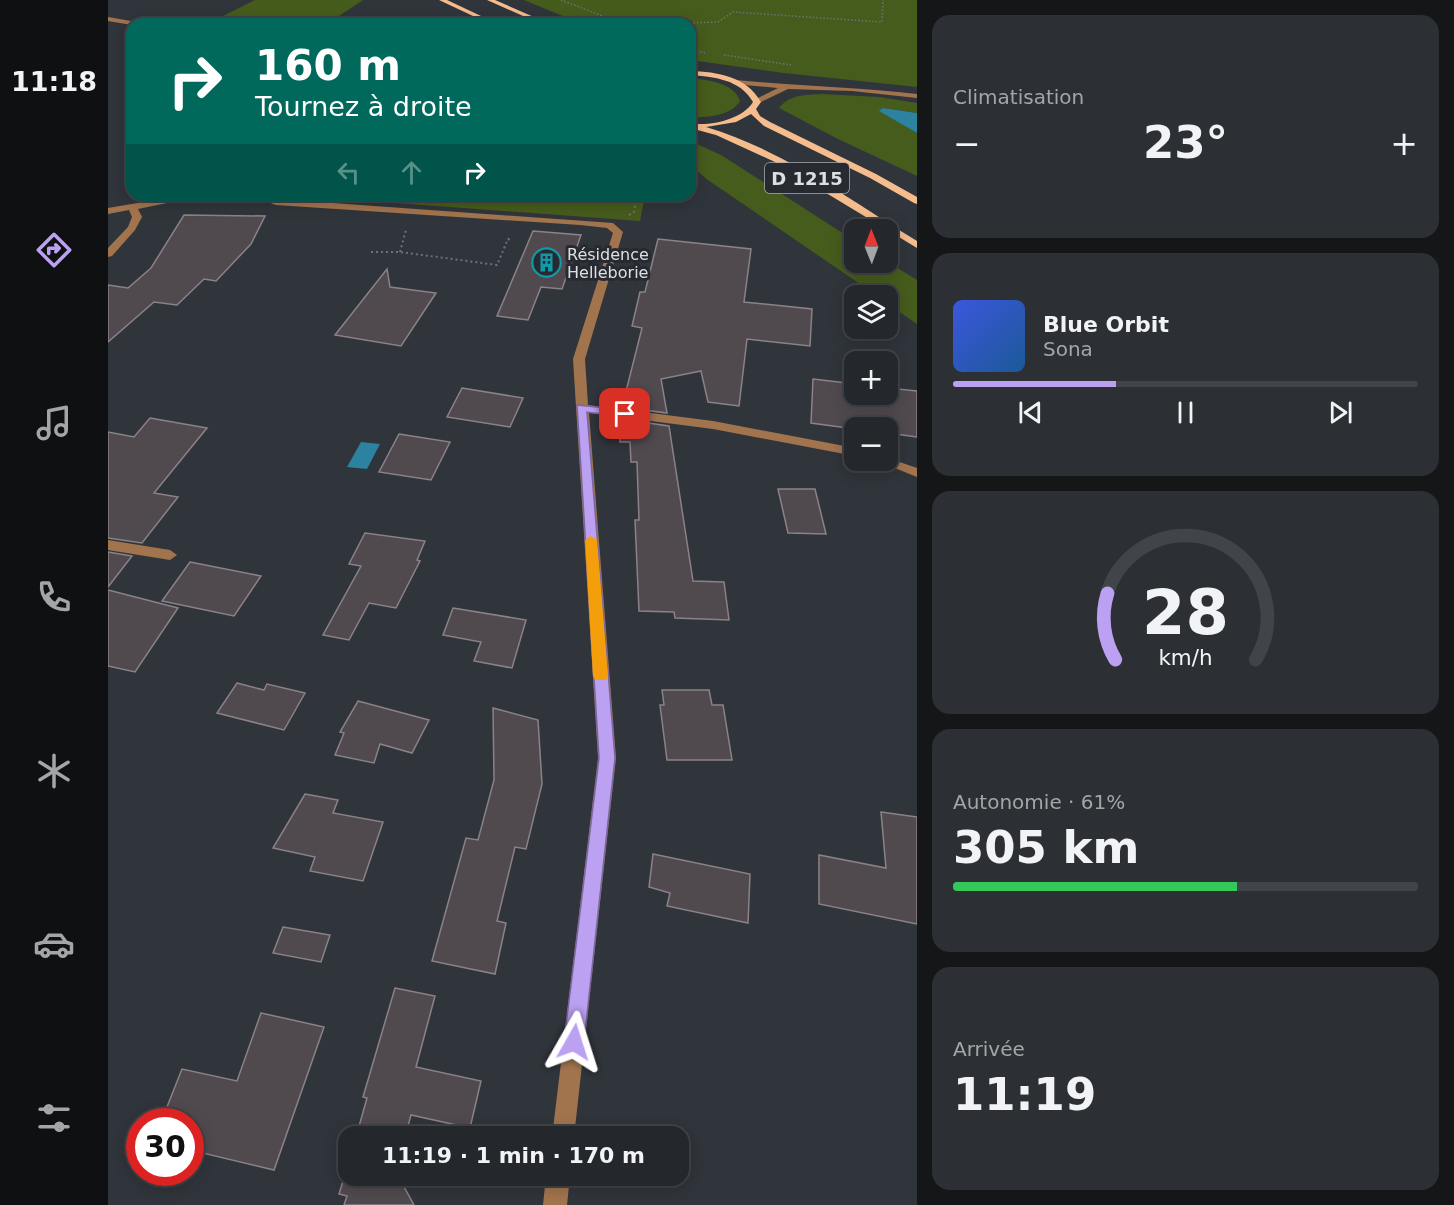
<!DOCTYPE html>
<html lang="fr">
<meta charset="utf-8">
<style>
:root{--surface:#24282c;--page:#2c3034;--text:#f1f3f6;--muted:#a3a6a9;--line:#414448;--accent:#bca0f2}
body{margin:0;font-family:"DejaVu Sans",sans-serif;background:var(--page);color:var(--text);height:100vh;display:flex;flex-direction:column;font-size:22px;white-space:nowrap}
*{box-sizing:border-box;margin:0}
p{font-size:20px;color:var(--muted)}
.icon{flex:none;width:33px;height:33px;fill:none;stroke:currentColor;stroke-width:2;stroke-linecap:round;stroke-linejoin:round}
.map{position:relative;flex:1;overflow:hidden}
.sheet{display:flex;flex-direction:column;gap:15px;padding:15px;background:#141618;width:537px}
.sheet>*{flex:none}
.banner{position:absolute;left:18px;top:18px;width:570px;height:183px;border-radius:18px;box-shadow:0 3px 15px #0003,0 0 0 2px var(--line);background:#00695c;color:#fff;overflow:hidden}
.needle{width:39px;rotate:359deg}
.controls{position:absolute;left:736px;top:219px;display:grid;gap:12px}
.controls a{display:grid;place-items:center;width:54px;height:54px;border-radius:12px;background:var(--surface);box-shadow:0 3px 15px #0003,0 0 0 2px var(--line);font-size:30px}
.speed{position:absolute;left:18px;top:1108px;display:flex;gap:12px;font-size:30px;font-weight:700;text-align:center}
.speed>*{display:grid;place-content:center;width:78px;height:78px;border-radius:50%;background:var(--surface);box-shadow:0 3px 15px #0003,0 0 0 2px var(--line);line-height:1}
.speed .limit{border:9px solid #d22;background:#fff;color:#111}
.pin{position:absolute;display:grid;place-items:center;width:51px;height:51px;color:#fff;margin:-26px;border-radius:12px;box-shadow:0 3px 9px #0006}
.me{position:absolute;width:66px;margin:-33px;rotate:6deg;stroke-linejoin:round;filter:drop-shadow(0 0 4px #0008)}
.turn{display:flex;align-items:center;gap:21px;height:126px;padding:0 30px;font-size:27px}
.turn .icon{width:78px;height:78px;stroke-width:2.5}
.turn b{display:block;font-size:42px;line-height:51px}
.lanes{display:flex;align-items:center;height:57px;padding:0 30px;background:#0003;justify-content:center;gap:30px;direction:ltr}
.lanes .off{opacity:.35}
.big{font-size:45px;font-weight:600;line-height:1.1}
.sheet .tile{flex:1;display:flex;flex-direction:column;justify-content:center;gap:9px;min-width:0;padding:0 21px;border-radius:18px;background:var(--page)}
.sheet .dial{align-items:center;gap:0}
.dial svg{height:156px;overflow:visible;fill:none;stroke:var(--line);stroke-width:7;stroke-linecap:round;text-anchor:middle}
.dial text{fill:var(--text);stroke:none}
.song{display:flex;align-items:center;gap:18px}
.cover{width:72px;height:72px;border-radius:9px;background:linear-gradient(135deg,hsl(230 70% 55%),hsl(210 70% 35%))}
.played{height:6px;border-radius:3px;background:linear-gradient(90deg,var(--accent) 35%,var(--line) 35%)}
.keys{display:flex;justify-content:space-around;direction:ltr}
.heat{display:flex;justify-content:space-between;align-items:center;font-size:33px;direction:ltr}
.charge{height:9px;border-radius:4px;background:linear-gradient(90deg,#34c759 61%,var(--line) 0)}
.trip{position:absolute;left:230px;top:1126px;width:351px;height:60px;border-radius:18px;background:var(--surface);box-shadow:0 3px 15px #0003,0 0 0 2px var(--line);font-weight:600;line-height:60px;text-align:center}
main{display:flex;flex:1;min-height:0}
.tabs{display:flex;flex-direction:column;width:108px;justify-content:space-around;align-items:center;background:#0e1012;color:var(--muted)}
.tabs .icon{width:42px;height:42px}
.tabs .current{color:var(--accent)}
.tabs b{font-size:27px;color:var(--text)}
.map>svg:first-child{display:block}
.green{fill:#465c1c}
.water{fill:#2b839f}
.building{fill:#504a4f;stroke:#8a8288;stroke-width:1.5}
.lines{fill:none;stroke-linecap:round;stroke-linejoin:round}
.path-far1{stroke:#6d7277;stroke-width:1.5;stroke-dasharray:1.5 2;stroke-linecap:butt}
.path{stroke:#6d7277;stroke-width:2;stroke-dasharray:2 3;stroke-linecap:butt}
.minor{fill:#a2744e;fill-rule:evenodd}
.major{fill:#f5bc8e;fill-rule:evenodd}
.route{fill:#bca0f2;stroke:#7a689d;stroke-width:1.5}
.slow{fill:#f59e0b}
.labels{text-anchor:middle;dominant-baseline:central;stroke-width:6;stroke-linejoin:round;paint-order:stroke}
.far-poi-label{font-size:16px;fill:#dce0e3;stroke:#272b31;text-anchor:start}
.shield{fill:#272b31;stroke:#a6aaae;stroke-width:1.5}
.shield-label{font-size:18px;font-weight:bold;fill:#dce0e3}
</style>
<main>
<nav class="tabs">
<b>11:18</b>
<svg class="icon current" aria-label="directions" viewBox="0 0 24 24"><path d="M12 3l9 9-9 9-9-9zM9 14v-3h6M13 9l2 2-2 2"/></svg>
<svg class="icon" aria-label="music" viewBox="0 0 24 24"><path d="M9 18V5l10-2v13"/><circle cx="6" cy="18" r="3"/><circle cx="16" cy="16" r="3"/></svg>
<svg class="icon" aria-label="phone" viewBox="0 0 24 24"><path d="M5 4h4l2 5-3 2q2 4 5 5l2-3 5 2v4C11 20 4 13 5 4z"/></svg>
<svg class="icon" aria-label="climate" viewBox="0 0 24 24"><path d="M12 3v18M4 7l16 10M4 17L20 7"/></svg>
<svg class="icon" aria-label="car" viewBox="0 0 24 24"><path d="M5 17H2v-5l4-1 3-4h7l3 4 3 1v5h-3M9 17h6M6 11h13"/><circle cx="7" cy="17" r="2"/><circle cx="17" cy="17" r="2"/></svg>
<svg class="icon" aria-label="filters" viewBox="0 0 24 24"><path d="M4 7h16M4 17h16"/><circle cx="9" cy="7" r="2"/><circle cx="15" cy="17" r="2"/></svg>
</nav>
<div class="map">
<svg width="809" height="1205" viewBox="0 0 809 1205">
<rect width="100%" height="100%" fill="#30353b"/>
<g class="green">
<polygon points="147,0 255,0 219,24 99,24"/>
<polygon points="416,0 809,0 809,87 676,73 582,60 582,24 474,24"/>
<path d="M 582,78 C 599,80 626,82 632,101 C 623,116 598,118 582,117 Z"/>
<path d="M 714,94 L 771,97 L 809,103 L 809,113 L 775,108 L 772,111 L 809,133 L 809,176 L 730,139 L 671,108 C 682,94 698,95 714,94 Z"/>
<polygon points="582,141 613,155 747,241 747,262 780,262 809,280 809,324 780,304 780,296 768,295 600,180 582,165"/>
<polygon points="293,195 537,195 532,221 288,203"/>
</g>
<g class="water">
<polygon points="775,108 809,113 809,133 771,111"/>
<polygon points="253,442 272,444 259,469 239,467"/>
</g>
<g class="building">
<polygon points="76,215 157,216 143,244 108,281 96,279 69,305 46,302 0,342 0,285 20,288 43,268"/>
<polygon points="425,231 473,235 454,289 433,287 420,320 389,316"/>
<polygon points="550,239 643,249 636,302 704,309 702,346 639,339 631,406 600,402 593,371 553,379 559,413 514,407 534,328 524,326 532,292 537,292"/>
<polygon points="279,269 282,287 328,293 293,346 227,335"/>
<polygon points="705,379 747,384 747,394 780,394 780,388 809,391 809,437 780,433 780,428 747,429 703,423"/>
<polygon points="354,388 415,398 402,427 339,417"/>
<polygon points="42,418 99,428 46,493 70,497 34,543 0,538 0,432 26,437"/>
<polygon points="512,419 561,426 585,581 616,582 621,620 567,618 566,612 531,611 527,520 531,520 529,462 523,462 522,442 512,442"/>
<polygon points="291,434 342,442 323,480 271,472"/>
<polygon points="670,489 707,489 718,534 680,533"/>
<polygon points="257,533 317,541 309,560 312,561 288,608 261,603 241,640 215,635 253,566 241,564"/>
<polygon points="0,552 24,556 0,587"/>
<polygon points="82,562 153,576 126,616 54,601"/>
<polygon points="0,590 70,608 27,672 0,666"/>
<polygon points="345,608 418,620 404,668 366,661 373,642 335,635"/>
<polygon points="129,683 156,690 159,684 197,693 176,730 109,713"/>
<polygon points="554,690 601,690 604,705 615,705 624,760 559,760 552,705 556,705"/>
<polygon points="250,701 321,720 304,753 272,744 266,763 227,755 236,733 232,732"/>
<polygon points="385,708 430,720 434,784 418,849 407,847 389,921 398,923 387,974 324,961 358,838 370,840 386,780"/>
<polygon points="197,794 230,800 225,813 275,822 255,881 202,871 207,857 165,848"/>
<polygon points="773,812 809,817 809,924 711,904 711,855 778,868"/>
<polygon points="545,854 642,874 640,923 559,906 562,893 541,887"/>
<polygon points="175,927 222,935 213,962 165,953"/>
<polygon points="287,988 327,996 308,1067 373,1081 362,1128 303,1115 297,1137 248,1137 259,1098 255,1097"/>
<polygon points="153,1013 216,1027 166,1170 82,1150 82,1122 53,1122 74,1069 129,1081"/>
<polygon points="240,1165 240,1176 290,1176 306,1205 236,1205 239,1196 231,1194"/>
</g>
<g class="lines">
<g class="path-far1">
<polyline points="453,0 515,24"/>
<polyline points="547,24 610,22 625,12 774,22 775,0"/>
<polyline points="582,49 597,53"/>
<polyline points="616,55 683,65"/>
</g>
<g class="path">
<polyline points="521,215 526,212 529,195"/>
<polyline points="263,252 292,252 389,265 400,239 402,240"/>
<polyline points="292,252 298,230"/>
</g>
<g class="minor">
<polygon points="0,17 29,22 32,24 24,25 0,21"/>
<path d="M 628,80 C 688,86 749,87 809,94 L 809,98 L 744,91 L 680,89 L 649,104 L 645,102 L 646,100 L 670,88 L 625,84 L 624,82 Z"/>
<polygon points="77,195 98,195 30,209 34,217 27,230 4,256 0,257 0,248 20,227 24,217 21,210 0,214 0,208"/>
<polygon points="140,195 155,195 169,199 505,223 515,232 477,359 480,405 605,421 747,448 747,456 605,429 481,413 508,758 466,1137 444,1137 490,758 465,359 505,233 499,228 472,225 168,205"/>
<polygon points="780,458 809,468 809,477 767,460 780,460"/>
<polygon points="0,540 62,550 69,555 62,560 0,550"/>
<polygon points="438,1176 462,1176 459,1205 435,1205"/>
</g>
<g class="major">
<polygon points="331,0 339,0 390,24 382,24"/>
<polygon points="379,0 387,0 442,24 433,24"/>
<path d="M 582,71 C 610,72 638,76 653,102 L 648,109 L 652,116 L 662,122 L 768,174 L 809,197 L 809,204 L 806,203 L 762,178 L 656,126 L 643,114 L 628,122 L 598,127 C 675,150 741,199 809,241 L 809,248 L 667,162 L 608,135 L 582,128 L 582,123 C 600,127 634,120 645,102 C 632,79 606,77 582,75 Z"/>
</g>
</g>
<polygon class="route" points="469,405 517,410 523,414 517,417 479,412 507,758 476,1042 473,1049 466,1052 459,1049 456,1042 491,758"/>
<polygon class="slow" points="483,536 489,540 500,676 498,680 487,680 485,676 477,540"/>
<defs>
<symbol id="building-ring" viewBox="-11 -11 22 22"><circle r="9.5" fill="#272b31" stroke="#0f9aa8" stroke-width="1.5"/><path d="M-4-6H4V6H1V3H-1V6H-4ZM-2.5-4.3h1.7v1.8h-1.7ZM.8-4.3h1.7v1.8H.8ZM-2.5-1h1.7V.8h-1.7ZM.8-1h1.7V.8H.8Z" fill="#0f9aa8"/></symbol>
</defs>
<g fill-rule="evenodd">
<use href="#building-ring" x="422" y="246" width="33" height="33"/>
</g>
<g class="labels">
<g class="far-poi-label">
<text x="459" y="254">Résidence<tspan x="459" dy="18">Helleborie</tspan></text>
</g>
<rect class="shield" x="657" y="163" width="84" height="30" rx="4.5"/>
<g class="shield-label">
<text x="699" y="178">D 1215</text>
</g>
</g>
</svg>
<div class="controls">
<a><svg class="needle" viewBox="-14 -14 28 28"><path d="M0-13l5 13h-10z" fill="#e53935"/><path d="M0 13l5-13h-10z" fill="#a3a6a9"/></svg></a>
<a><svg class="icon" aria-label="layers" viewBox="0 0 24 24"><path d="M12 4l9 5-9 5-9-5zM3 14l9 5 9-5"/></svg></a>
<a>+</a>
<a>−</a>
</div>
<div class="speed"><div class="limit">30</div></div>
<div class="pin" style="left:517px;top:414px;background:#d93025"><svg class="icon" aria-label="arrive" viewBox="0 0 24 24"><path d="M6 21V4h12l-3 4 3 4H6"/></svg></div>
<svg class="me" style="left:466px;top:1042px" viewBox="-20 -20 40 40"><path d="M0-17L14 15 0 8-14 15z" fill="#bca0f2" stroke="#fff" stroke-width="4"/></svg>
<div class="trip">11:19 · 1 min · 170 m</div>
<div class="banner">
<div class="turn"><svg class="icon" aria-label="right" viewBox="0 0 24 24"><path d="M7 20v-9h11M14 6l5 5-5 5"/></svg><div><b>160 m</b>Tournez à droite</div></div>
<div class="lanes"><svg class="icon off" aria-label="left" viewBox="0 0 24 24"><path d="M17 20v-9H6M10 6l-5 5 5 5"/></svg><svg class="icon off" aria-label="ahead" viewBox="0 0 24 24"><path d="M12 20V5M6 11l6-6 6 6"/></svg><svg class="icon" aria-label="right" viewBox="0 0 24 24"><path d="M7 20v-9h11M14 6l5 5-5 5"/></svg></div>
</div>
</div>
<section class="sheet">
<div class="tile"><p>Climatisation</p>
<div class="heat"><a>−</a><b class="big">23°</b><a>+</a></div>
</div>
<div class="tile">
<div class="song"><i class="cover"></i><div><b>Blue Orbit</b><p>Sona</p></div></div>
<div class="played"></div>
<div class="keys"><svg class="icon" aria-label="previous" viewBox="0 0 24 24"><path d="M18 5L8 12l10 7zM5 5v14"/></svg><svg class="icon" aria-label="pause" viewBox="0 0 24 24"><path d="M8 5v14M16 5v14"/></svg><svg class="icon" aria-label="next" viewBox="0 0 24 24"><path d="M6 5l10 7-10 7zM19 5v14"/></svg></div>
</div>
<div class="tile dial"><svg viewBox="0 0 100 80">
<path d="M14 69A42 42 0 1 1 86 69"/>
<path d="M14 69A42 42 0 0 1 10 35" stroke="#bca0f2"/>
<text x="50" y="56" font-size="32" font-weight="700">28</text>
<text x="50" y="72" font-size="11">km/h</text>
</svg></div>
<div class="tile"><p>Autonomie · 61%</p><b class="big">305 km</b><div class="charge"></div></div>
<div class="tile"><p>Arrivée</p><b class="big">11:19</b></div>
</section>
</main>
